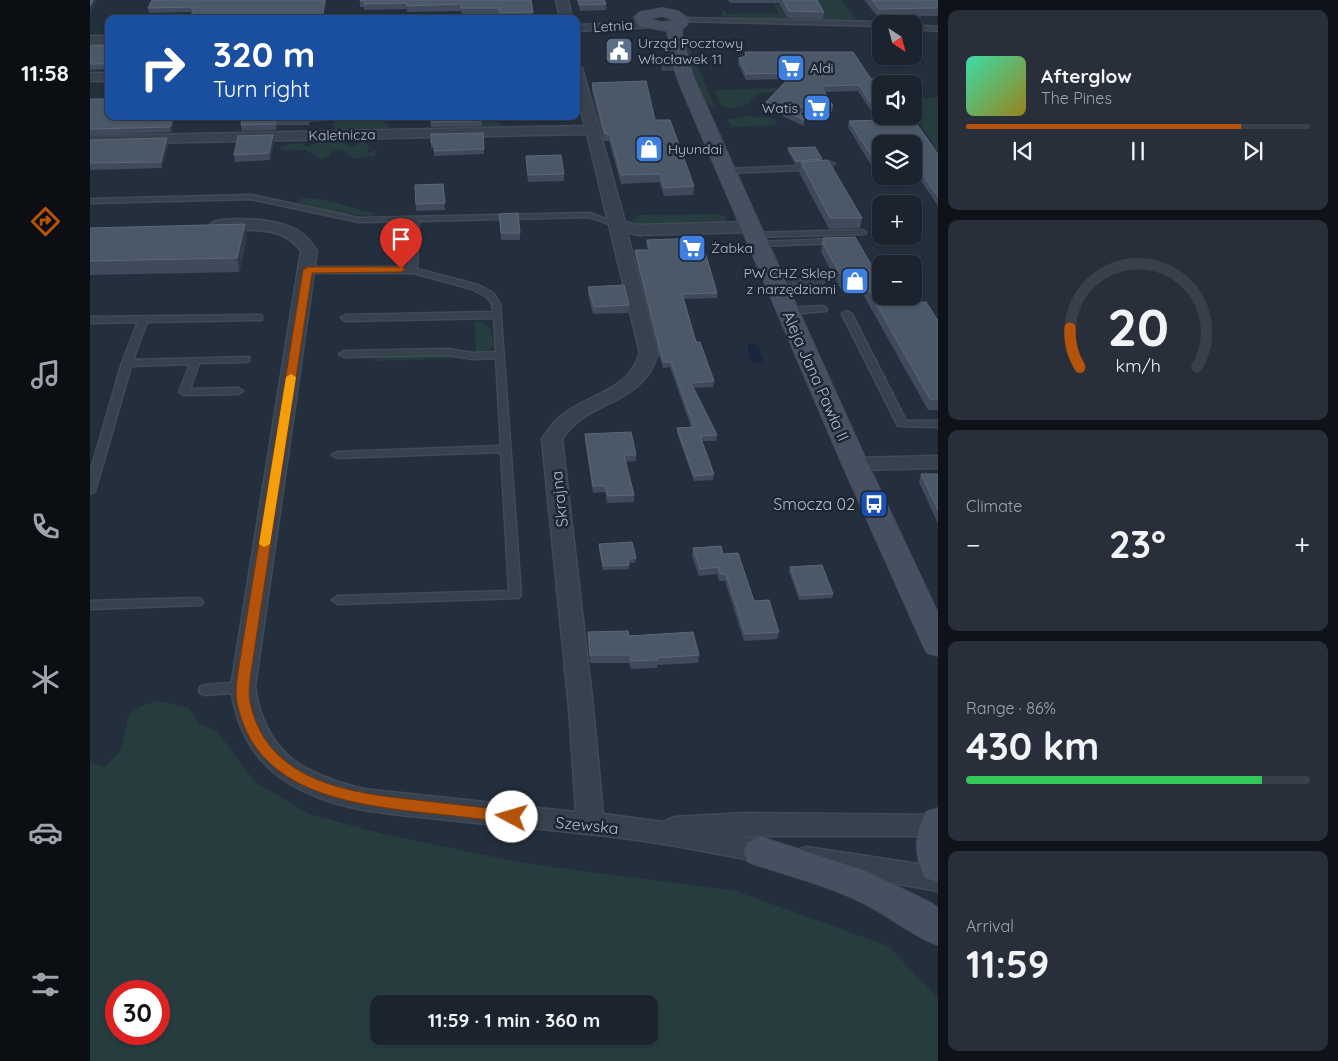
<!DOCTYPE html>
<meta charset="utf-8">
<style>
:root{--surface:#1b232e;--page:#282f3a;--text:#f1f3f6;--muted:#a0a4aa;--line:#39404a;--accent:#b45309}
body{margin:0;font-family:Quicksand,sans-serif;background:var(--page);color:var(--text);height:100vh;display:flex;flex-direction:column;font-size:19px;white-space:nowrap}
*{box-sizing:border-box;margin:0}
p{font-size:16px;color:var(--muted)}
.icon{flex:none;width:28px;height:28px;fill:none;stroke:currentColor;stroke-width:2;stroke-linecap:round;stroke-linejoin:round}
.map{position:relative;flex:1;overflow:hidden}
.side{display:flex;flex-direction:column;gap:10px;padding:10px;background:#0f1319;width:400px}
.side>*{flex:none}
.top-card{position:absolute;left:15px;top:15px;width:475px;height:105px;border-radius:10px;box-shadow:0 1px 4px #0004,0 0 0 1px var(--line);background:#1a4fa0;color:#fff;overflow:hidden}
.needle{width:32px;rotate:144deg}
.controls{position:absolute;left:782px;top:15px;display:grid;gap:10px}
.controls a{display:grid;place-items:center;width:50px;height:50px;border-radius:10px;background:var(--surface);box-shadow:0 1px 4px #0004,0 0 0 1px var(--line);font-size:25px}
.speed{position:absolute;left:15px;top:980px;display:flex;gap:10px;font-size:25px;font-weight:700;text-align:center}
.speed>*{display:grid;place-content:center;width:65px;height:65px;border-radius:50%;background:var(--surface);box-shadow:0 1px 4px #0004,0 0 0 1px var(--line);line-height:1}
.speed .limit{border:8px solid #d22;background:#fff;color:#111}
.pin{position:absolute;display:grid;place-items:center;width:42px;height:42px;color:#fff;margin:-51px -21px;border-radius:50% 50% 50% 0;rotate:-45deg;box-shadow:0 0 5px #0007}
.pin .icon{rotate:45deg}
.me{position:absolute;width:55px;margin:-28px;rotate:276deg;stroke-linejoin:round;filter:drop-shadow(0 0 4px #0008)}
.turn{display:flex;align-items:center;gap:18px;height:105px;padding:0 25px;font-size:22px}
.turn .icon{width:65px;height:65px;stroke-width:2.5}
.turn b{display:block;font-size:35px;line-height:42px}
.big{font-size:38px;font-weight:700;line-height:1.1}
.side .card{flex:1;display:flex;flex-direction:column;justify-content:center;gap:8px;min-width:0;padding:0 18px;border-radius:10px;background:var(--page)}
.side .dial{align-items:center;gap:0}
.dial svg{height:130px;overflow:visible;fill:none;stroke:var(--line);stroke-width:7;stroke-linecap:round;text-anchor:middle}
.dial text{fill:var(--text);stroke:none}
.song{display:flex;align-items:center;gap:15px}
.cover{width:60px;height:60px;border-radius:8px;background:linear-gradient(135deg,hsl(160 70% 55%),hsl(50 70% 35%))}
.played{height:5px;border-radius:2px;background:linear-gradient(90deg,var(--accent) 80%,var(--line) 80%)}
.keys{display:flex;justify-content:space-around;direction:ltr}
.heat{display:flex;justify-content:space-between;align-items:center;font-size:28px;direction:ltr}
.charge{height:8px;border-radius:4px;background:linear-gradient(90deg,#34c759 86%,var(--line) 0)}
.trip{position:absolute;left:280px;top:995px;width:288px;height:50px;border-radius:10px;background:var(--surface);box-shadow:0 1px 4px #0004,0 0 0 1px var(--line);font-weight:700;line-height:50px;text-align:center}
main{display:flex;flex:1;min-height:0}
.tabs{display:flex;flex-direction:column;width:90px;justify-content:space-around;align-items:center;background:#0b0e12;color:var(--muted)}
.tabs .icon{width:35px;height:35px}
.tabs .current{color:var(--accent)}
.tabs b{font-size:22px;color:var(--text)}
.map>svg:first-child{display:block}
.green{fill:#263c3f;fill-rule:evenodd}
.water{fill:#17263c}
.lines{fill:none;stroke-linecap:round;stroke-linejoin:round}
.lane-casing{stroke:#414a57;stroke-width:3}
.street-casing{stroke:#414a57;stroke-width:3}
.secondary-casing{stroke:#414a57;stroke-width:2}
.lane{fill:#38414e;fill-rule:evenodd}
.street{fill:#38414e;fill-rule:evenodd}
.secondary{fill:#465061;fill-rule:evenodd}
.wall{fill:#3f4b5c}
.shaded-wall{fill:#2f3b4b}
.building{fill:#4b5868;stroke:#5c6777}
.route{fill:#b45309;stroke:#753606}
.slow{fill:#f59e0b}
.labels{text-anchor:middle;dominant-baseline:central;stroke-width:5;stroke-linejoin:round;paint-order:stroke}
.far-street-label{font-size:14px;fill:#b4bcc9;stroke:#1d2633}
.far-poi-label{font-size:14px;fill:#b4bcc9;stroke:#1d2633;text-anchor:start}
.street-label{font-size:16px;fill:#b4bcc9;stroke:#1d2633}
.poi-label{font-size:16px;fill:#b4bcc9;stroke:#1d2633;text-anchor:end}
</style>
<main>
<nav class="tabs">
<b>11:58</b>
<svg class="icon current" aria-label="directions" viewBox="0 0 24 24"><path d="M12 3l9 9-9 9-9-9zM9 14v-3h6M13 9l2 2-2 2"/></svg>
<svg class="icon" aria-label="music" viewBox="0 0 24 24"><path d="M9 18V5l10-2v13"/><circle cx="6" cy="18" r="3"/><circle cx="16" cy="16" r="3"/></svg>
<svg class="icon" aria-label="phone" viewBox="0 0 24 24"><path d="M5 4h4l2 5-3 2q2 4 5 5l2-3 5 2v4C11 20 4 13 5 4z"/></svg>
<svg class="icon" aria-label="climate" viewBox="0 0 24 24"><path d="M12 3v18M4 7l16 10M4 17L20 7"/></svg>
<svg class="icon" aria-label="car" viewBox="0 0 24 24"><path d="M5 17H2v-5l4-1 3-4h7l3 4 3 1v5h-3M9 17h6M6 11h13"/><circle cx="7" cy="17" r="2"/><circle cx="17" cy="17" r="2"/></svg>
<svg class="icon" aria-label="filters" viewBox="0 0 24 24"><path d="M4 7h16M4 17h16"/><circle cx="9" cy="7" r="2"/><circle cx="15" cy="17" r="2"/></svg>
</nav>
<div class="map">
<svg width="848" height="1061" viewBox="0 0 848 1061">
<rect width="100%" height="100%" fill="#242f3e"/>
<g class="green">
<polygon points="723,0 752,0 768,22 637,19 632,16 632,11 634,10 637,14 688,13 684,4 725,3"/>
<polygon points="588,35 594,35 625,107 617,104 611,98"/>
<path d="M 777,81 L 672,93 C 665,94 664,97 660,102 C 653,109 640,108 632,107 L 624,90 L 694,88 L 691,83 Z"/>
<polygon points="848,97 848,152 824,114 826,100"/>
<polygon points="244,116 307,116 307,118 297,122 299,129 295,131 247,131 243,123"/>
<polygon points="398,116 411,116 408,122 415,127 374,129 366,127"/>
<polygon points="654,116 683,118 688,125 642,127 637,120"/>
<path d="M 251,140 L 262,147 L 274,141 L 279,147 L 277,153 L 287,150 L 284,157 L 280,156 L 264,159 L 252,149 L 240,152 L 241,155 L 231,159 L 215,150 L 191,150 L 191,147 C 201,144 209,140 217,147 L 229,142 Z"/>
<polygon points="217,198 232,199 286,214 282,216 252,214 208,203 210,199"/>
<polygon points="627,214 636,217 635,223 547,225 542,220 550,215"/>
<polygon points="384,321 391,322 401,329 404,345 397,352 386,354"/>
<polygon points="355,354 382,358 284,361 285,356"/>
<path d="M 69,701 L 99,708 L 109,724 L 127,731 L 164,781 L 219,814 L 294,834 L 433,863 L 646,891 L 798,946 L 848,998 L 848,1061 L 0,1061 L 0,762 L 14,767 L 30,752 L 39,714 L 51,706 ZM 69,991 L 69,1034 L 26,1034 L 26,991 ZM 289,1004 L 559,1004 L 559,1036 L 289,1036 Z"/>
</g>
<polygon class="water" points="662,343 669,347 673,361 666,363 661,360 657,345"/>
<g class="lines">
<defs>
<g id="lane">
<polygon points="592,18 791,22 794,24 791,24 791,26 590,21 589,20"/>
<polygon points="824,25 848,27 848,31 824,29"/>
<polygon points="575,66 591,65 594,67 591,69 573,69 573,67"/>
<polygon points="741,162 745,164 734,169 636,173 632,171 636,169 733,165"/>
<polygon points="161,195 269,218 500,213 532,225 528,227 499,217 329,221 327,269 388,285 403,293 410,304 431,595 429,598 248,604 242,600 248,596 419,591 411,452 247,458 242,455 247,452 411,446 406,358 383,359 358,355 254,357 249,354 254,351 358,349 383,353 406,352 404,318 256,321 251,318 256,315 403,312 402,304 397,297 382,289 323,273 218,273 214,270 218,267 319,267 321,221 269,222 161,199 0,203 0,199"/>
<polygon points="772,230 776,232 775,234 665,237 661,235 665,233"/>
<polygon points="746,239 749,239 749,243 668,246 664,244 668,242"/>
<polygon points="685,279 730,279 734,282 730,285 682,284 681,282"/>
<polygon points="733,306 737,309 736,311 698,314 693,311 698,308"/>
<polygon points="757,311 762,314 816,421 848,421 848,427 808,426 752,314"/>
<polygon points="169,315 172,316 172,320 57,322 43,360 159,357 159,361 156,362 109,363 100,389 148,388 153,391 148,394 94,395 89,392 100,364 41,366 5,491 0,494 0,473 32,363 48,322 0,323 0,317"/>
<polygon points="107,598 111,599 113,602 111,605 0,609 0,601"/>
<polygon points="153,682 158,684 159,687 158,690 153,692 115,695 110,693 109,690 110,687 115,685"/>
</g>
<g id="street">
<polygon points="466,0 478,0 482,19 470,19"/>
<polygon points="559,22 565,25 563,27 486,31 486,25"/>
<rect x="0" y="36" width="19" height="8"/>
<path d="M 486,64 L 492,68 L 535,222 L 547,225 L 661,222 L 669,227 L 661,232 L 547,235 L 537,232 L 568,353 C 553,407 498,398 472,439 L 503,707 L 513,814 L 573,822 L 584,817 L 657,813 L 846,815 L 848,816 L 848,836 L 647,836 L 691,845 L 695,853 L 691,861 L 681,864 C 637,856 592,846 547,840 C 485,831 422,827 359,820 C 305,814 247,813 199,783 C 163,761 146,728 141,687 L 211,251 C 187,215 130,239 120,225 L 123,222 C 145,216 189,219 208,231 C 217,236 222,243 227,251 L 165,687 C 175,754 212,773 273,789 L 486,812 L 479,707 L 452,439 C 460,428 466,418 478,411 C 506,392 539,389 550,353 L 497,134 L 0,144 L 0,136 L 495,126 L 486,93 Z"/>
<rect x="0" y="73" width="19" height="8"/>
<polygon points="848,456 848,468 765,470 758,468 755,464 758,460 765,458"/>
<polygon points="717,847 848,867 848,891 707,866 703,858 707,850"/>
</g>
<g id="secondary">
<path d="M 572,8 L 588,11 L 599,19 L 597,25 L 592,29 L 592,35 L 603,76 L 778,464 L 848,613 L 848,656 L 837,653 L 833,645 L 752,464 L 589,83 L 580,56 L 577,31 L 549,26 L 544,17 L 550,12 ZM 572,16 L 585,21 L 571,22 L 559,19 Z"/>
<path d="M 848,808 L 848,882 L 835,878 C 824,855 824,835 836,812 Z"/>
<path d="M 671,837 L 776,871 L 841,903 L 848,908 L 848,945 C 822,936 800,916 775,904 C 738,885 697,876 658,862 L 653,852 L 658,842 Z"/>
</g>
</defs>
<use href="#lane" class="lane-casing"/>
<use href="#street" class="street-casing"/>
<use href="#secondary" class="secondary-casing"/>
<use href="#lane" class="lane"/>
<use href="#street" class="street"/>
<use href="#secondary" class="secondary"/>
</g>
<g class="wall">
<polygon points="62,0 234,19 102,12 59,13 58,8"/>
<polygon points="270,0 441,0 443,12 443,19 410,19 409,14 372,15 371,11 317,12 317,9 274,10 274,7 270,7"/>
<polygon points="487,0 514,0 516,4 516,10 490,11"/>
<polygon points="638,0 727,0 734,12 733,19 698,18 689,3 640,3"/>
<polygon points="774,0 848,0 848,16 788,17"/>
<polygon points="19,45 19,69 0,70 0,46"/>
<polygon points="655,52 781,79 791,84 848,154 848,206 824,170 824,144 791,144 791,169 784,170 758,127 759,121 787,120 768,91 735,92 743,106 742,112 711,113 714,120 714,126 675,108 676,102 698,79 656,80 648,64 649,58 654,57"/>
<polygon points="502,83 565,120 604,186 603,195 574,196 569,182 531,184 519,141 514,141 502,91"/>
<polygon points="0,99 85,116 81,132 0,135"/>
<polygon points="153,116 237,116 236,121 220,122 219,125 187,125 186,130 152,131 151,125"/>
<polygon points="341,116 391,116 392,126 341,127"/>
<polygon points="451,116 471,116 471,120 452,121"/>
<polygon points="341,134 394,149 394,154 344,156 344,148 341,148"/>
<polygon points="183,135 184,142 180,160 145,162 144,155"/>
<polygon points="0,140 78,144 72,168 0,170"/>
<polygon points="698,148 732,159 732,160 772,218 770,228 739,229 709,172 711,164 705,164 698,151"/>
<polygon points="436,156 474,174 474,181 438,182 436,163"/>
<polygon points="353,184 355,210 326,211 325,185"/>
<polygon points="409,214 430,233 430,240 411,240"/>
<polygon points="0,228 157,238 149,272 0,275"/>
<polygon points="733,238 805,303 848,321 848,410 838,410 773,294 754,295 731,252"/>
<polygon points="557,240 627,293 627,298 594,299 606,342 624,381 623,387 603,388 627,435 626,441 612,441 624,474 623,480 604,481 587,433 587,428 601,427 580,367 573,368 569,355 545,255 545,250 558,250 556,245"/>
<polygon points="498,287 539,305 538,313 503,314 498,294"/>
<polygon points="495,434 546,455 546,461 536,462 544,495 544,502 517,503 515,492 503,493 495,440"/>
<polygon points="831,474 848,474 848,524 829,482"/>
<polygon points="509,544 546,558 545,563 539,563 539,569 513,570 509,548"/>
<polygon points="603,548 633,554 664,601 689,632 687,639 654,641 635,581 629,581 627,574 609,576 602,556"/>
<polygon points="700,567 743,594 742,598 709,600 699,571"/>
<polygon points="498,632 539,636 609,655 608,663 567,665 567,668 541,669 539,663 500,663 498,640"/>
</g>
<g class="shaded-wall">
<polygon points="3,0 7,0 0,14 0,6"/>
<polygon points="235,0 236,0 234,19 232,19"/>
<polygon points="83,116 85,116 81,132 80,127"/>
<polygon points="183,135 184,142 180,160 179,153"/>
<polygon points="77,138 78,144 72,168 71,162"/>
<polygon points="155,224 157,238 149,272 147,258"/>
</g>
<g class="building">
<polygon points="0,0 3,0 0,6"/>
<polygon points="62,0 235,0 232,19 100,19 104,7 58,8"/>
<polygon points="270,0 441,0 443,12 410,13 409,8 371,8 371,4 317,6 317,3 274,4 274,1 270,1"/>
<polygon points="488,0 514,0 516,4 490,5"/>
<polygon points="693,0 727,0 734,12 699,11"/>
<polygon points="782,0 848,0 848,8 789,9"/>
<polygon points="19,45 19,64 0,64 0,46"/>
<polygon points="655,52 763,52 781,79 802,78 806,84 791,84 791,116 821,116 848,154 848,197 824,162 824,144 791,144 791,163 786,163 759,121 792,120 769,85 731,86 743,106 707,107 714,120 676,102 704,73 656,74 649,58 656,56"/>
<polygon points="556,81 565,120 580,120 604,186 574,188 570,174 531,175 520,134 515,134 502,83"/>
<polygon points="0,99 19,99 19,116 83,116 80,127 0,129"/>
<polygon points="153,116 219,116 218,119 186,119 185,124 151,125"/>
<polygon points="341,116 391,116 392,121 341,122"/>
<polygon points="393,133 394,149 344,151 344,143 341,143 341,134"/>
<polygon points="183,135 179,153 144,155 148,136"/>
<polygon points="77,138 71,162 0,163 0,140"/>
<polygon points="725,147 732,159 706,161 698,148"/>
<polygon points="471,155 474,174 438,175 436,156"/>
<polygon points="738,160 772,218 740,218 711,162"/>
<polygon points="353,184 355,203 326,204 325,185"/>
<polygon points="428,213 430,233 411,233 409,214"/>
<polygon points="155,224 147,258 0,261 0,228"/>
<polygon points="765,237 791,281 791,296 801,296 805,303 836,302 848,321 848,399 840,399 775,284 756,284 732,242 735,242 733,238"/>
<polygon points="611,238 627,293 592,294 606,342 610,342 624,381 601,383 627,435 610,436 624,474 604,476 587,428 604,427 581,362 573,362 545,250 560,250 557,240"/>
<polygon points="534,285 539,305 504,307 498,287"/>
<polygon points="541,432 546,455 534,455 544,495 518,496 515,486 503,486 495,434"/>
<polygon points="831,474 848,474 848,510"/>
<polygon points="542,542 546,558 538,559 539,565 513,566 509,544"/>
<polygon points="631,546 633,554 648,553 664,601 679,600 689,632 655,634 636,574 630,574 628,567 610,569 603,548"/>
<polygon points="732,565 743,594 710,595 700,567"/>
<polygon points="538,631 539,636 603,632 609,655 567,658 568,660 541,661 540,655 500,655 498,632"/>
</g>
<path class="route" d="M 218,267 L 311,267 L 316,269 L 311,272 L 222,273 L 161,672 C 160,681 158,693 160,702 C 176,782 260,793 327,800 C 359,804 391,807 422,811 L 427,813 L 429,817 L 427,821 L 422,823 C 391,819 359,815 327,812 C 254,803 164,790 147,702 C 145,693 147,681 148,672 L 213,270 Z"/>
<polygon class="slow" points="201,374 206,377 180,544 174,547 169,544 196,377"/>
<defs>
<symbol id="civic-square" viewBox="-11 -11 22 22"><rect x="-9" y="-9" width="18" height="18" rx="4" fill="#5c6f8a" stroke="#1d2633"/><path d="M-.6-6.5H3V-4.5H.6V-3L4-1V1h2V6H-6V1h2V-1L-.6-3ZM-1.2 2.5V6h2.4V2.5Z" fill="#fff"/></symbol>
<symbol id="supermarket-square" viewBox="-11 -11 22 22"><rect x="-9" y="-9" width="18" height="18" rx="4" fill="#3f7fe0" stroke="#1d2633"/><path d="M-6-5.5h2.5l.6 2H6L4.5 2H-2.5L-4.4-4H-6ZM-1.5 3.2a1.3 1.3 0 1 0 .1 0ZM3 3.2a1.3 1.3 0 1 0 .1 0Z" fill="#fff"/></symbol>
<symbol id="shop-square" viewBox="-11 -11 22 22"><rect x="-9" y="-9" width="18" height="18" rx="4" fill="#3f7fe0" stroke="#1d2633"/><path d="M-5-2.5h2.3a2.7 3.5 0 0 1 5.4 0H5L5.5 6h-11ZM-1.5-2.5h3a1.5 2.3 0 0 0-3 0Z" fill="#fff"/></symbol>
<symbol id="bus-square" viewBox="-11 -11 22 22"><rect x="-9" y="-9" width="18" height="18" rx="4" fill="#1a4fb4" stroke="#1d2633"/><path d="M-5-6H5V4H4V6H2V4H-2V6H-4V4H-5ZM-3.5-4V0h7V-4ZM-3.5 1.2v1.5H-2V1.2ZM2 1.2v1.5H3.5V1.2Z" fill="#fff"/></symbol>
</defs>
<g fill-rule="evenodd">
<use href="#civic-square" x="513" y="35" width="32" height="32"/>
<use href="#supermarket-square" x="685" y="52" width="32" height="32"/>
<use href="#supermarket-square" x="711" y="92" width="32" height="32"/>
<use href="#shop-square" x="543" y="133" width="32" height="32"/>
<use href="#supermarket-square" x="586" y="232" width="32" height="32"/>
<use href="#shop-square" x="749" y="265" width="32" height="32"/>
<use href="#bus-square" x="768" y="488" width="32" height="32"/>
</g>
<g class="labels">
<g class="far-street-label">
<text transform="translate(523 26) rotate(-4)">Letnia</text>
<text transform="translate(252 135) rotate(-1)">Kaletnicza</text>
</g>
<g class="far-poi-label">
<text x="548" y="43">Urząd Pocztowy<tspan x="548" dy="16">Włocławek 11</tspan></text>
<text x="720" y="68">Aldi</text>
<text x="708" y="108" text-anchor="end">Watis</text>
<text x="578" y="149">Hyundai</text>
<text x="621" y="248">Żabka</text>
<text x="746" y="273" text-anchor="end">PW CHZ Sklep<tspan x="746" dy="16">z narzędziami</tspan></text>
</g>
<g class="street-label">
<text transform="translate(726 376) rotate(66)">Aleja Jana Pawła II</text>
<text transform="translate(469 499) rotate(-96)">Skrajna</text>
<text transform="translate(497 825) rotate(6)">Szewska</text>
</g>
<g class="poi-label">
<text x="765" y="504">Smocza 02</text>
</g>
</g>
</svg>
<div class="controls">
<a><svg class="needle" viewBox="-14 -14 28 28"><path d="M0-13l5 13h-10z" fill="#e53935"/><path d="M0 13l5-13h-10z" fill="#a0a4aa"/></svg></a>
<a><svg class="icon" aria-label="sound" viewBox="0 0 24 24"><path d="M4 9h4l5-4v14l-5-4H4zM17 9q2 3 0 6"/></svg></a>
<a><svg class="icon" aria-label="layers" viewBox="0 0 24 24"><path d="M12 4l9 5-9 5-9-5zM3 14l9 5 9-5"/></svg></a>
<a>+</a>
<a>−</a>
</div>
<div class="speed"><div class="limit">30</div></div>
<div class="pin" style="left:311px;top:269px;background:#d93025"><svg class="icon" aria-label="arrive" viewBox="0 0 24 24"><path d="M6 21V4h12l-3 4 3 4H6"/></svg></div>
<svg class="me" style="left:422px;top:817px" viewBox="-20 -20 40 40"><circle r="19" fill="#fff"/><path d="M0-13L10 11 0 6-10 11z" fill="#b45309"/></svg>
<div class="trip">11:59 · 1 min · 360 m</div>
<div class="top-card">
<div class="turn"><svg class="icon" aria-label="right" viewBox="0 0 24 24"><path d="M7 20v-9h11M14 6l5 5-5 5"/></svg><div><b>320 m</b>Turn right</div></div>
</div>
</div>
<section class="side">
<div class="card">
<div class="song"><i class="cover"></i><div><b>Afterglow</b><p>The Pines</p></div></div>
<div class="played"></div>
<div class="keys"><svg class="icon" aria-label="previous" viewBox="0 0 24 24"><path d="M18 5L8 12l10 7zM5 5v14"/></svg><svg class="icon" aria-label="pause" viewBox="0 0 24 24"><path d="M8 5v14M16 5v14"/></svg><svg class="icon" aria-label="next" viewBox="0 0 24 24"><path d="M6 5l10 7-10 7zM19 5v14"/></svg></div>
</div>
<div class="card dial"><svg viewBox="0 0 100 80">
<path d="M14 69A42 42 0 1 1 86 69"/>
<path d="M14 69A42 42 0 0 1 8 45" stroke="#b45309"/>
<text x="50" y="56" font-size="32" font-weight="700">20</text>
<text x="50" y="72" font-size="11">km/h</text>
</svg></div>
<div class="card"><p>Climate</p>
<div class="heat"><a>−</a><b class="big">23°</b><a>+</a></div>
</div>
<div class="card"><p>Range · 86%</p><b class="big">430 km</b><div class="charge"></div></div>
<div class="card"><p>Arrival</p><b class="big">11:59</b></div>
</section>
</main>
